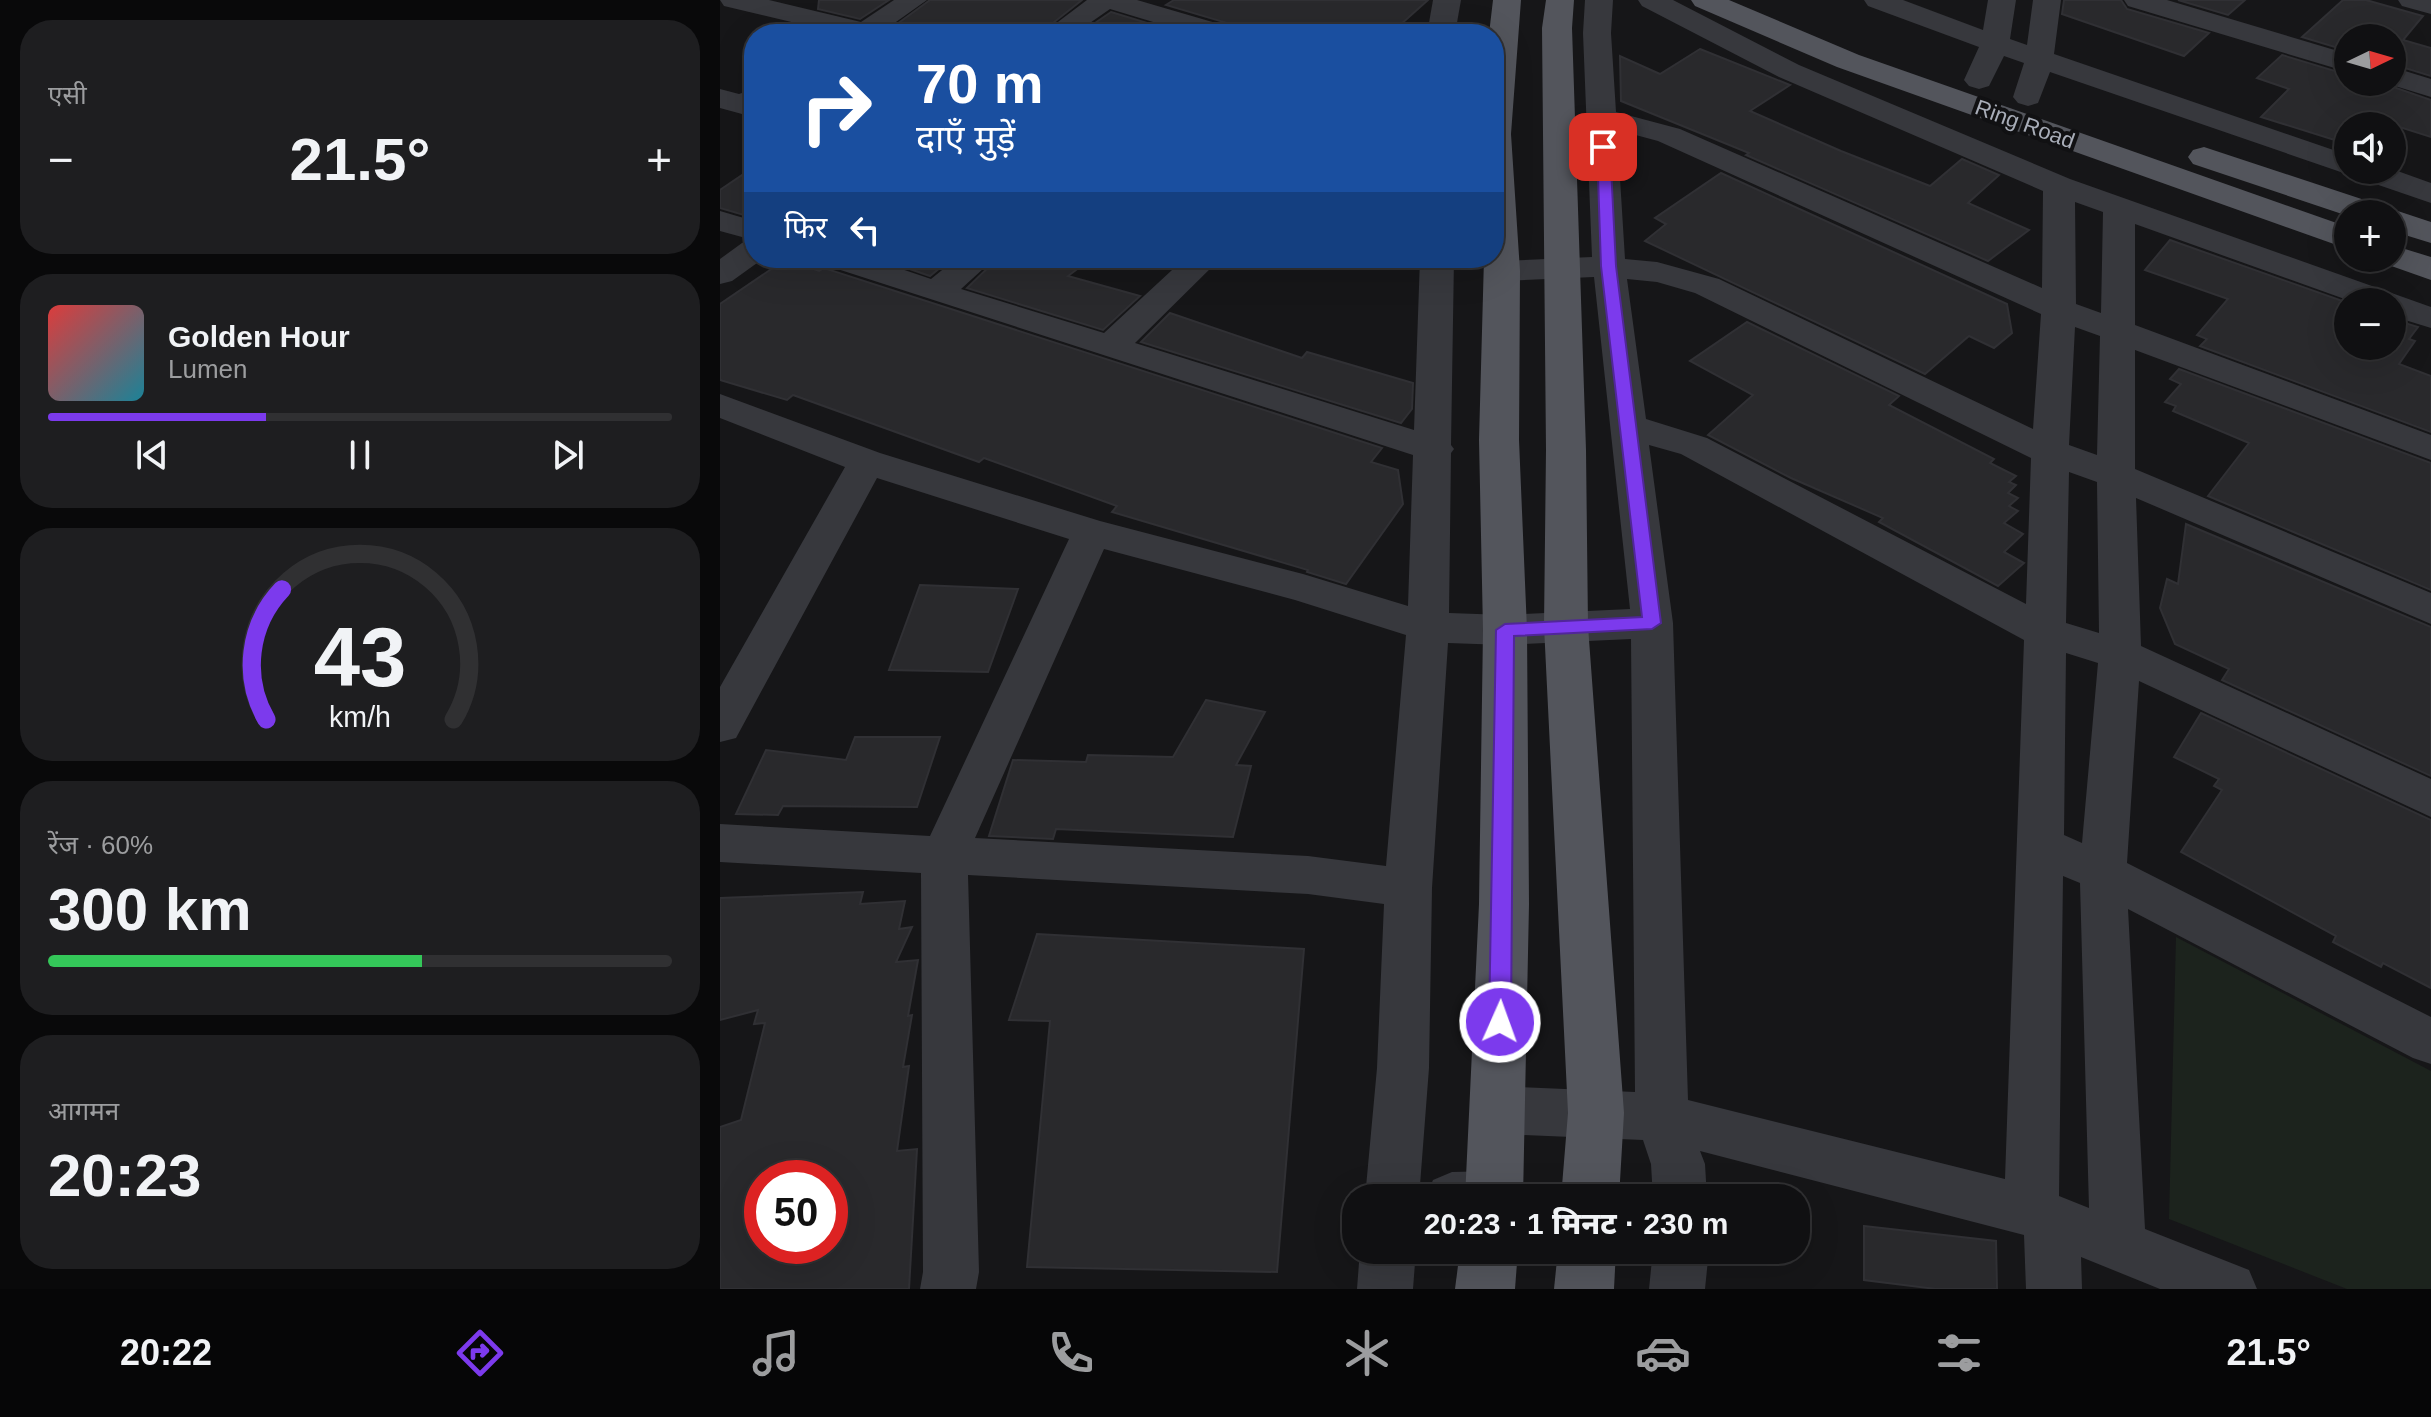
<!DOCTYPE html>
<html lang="hi">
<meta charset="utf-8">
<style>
:root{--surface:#101012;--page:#1e1e20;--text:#f1f3f6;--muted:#9c9d9f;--line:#303032;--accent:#7c3aed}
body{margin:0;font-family:Helvetica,"Noto Sans Devanagari",sans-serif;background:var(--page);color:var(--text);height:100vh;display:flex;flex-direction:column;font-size:30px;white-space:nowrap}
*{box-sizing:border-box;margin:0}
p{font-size:26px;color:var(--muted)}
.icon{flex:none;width:44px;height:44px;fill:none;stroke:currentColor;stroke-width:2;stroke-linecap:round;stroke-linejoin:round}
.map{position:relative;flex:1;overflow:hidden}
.side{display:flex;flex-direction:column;gap:20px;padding:20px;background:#09090a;width:720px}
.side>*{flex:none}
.guide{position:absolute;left:24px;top:24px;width:760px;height:244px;border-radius:32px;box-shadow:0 8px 32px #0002,0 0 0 2px var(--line);background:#1a4fa0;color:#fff;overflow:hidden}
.needle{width:52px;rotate:85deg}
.tools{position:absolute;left:1614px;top:24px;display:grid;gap:16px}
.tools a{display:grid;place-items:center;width:72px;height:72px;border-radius:50%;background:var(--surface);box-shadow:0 8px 32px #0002,0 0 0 2px var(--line);font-size:40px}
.speed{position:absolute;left:24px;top:1160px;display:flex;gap:16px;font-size:40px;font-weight:700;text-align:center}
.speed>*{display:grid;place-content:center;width:104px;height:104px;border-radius:50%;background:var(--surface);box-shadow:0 8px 32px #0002,0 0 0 2px var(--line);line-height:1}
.speed .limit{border:12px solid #d22;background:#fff;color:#111}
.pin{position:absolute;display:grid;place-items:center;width:68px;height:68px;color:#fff;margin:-34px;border-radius:16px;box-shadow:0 4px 12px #0006}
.me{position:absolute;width:88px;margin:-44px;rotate:2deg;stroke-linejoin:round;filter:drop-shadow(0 0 6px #0008)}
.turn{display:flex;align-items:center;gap:28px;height:168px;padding:0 40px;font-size:36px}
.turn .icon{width:104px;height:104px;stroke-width:2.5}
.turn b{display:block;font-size:56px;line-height:68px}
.then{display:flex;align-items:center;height:76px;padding:0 40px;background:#0003;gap:16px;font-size:30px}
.big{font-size:60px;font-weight:800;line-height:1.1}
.side .tile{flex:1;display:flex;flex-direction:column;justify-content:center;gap:12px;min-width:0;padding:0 28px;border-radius:32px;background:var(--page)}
.side .dial{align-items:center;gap:0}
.dial svg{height:208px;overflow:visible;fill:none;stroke:var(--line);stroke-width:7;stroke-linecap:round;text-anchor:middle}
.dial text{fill:var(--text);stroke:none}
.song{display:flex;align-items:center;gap:24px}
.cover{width:96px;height:96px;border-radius:12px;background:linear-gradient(135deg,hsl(0 70% 55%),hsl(190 70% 35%))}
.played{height:8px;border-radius:4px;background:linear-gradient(90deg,var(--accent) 35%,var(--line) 35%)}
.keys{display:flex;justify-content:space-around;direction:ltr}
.heat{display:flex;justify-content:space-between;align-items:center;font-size:44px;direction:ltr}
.charge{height:12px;border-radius:6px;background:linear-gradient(90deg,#34c759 60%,var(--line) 0)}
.trip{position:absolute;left:622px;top:1184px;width:468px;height:80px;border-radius:32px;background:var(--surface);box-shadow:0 8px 32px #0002,0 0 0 2px var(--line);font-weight:800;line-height:80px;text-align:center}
.tab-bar{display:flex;height:128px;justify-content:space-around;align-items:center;background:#060607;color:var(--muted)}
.tab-bar .icon{width:56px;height:56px}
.tab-bar .on{color:var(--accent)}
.tab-bar b{font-size:36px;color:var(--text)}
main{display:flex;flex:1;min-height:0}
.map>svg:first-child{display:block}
.green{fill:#1c231d}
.building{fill:#29292c;stroke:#303034;stroke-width:2;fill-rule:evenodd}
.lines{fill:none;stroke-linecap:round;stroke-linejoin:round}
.minor{fill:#37383d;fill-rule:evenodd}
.major{fill:#53555c;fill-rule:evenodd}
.route{fill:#7c3aed;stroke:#51269a;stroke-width:2}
.labels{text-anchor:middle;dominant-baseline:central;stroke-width:8;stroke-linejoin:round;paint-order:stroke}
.far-street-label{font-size:22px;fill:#a8adb8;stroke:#111113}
</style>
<main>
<section class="side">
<div class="tile"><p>एसी</p>
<div class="heat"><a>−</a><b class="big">21.5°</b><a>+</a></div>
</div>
<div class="tile">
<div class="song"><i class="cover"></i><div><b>Golden Hour</b><p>Lumen</p></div></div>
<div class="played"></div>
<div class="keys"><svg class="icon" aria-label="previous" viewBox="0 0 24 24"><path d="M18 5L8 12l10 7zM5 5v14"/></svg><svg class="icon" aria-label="pause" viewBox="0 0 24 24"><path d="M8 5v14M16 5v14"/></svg><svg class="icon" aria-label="next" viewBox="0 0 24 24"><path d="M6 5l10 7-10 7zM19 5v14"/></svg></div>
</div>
<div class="tile dial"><svg viewBox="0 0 100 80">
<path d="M14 69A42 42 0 1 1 86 69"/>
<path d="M14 69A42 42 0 0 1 20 19" stroke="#7c3aed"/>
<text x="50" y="56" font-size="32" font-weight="700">43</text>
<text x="50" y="72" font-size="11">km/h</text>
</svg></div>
<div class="tile"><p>रेंज · 60%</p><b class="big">300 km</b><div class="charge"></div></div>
<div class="tile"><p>आगमन</p><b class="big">20:23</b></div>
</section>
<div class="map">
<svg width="1711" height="1289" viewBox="0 0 1711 1289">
<rect width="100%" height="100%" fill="#161618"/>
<polygon class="green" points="1456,937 1711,1071 1711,1289 1627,1289 1449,1219"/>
<g class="building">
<polygon points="99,0 169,0 140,19 98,9"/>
<polygon points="210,0 362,0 319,34 182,34 169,30"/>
<polygon points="454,0 708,0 670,34 520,34 514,25 446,5"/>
<polygon points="1344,0 1401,0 1407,9 1489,33 1464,56 1342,14"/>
<polygon points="1458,0 1525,0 1508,15"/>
<polygon points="1623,0 1646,0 1703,16 1683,40 1711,48 1711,76 1672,64 1672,38 1628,38 1628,51 1582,37"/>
<polygon points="391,12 463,34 359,34"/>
<polygon points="980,49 1070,85 1030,111 1121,151 1210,186 1242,159 1279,175 1248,203 1309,230 1268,261 1026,155 1029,153 901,101 900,56 940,74"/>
<polygon points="1562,55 1628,75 1628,82 1659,82 1711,100 1711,137 1642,115 1632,126 1628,126 1618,141 1541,117 1569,89 1537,78"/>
<polygon points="34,167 34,218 0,208 0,190"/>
<polygon points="1001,173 1287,304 1292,333 1274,348 1249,336 1205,374 925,241 946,224 935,218"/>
<polygon points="1450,240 1628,303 1628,346 1672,346 1672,319 1698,327 1689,339 1695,341 1679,364 1711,376 1711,432 1480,346 1487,339 1477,335 1508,299 1425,270"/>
<polygon points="158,258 232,258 210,276"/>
<polygon points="278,258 372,258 348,276 420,296 383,330 247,288"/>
<polygon points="66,259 99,271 104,268 662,448 651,462 678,470 683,504 626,584 587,572 588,570 392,512 397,506 264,458 259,462 73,395 67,400 0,380 0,304"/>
<polygon points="450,313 582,358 587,352 693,383 692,409 681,423 421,342"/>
<polygon points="1027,322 1179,396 1169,405 1274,459 1270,463 1296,476 1289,482 1296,485 1288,493 1298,498 1289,506 1298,511 1284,523 1303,534 1284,552 1304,563 1278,586 1159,522 1163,518 1071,478 988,435 1033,395 970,361"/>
<polygon points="1459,369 1711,463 1711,590 1488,496 1529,443 1453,411 1456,406 1445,402 1461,384 1450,379"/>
<polygon points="1466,524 1711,627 1711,776 1502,680 1509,669 1455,644 1440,608 1447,579 1458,584"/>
<polygon points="200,585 298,589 268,672 169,670"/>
<polygon points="486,700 545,712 516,765 531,766 513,837 336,829 333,839 269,836 293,760 366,762 368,755 453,757"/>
<polygon points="1481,713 1711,820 1711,988 1663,963 1661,967 1613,942 1616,936 1461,852 1502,790 1494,786 1499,779 1454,757"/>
<polygon points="135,737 220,737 197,807 63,806 58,815 16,814 46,750 126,760"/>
<path d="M 143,892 L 140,904 L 185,901 L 179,929 L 192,927 L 176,962 L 198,960 L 188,1016 L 192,1015 L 183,1067 L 189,1066 L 177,1151 L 197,1149 L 189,1289 L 0,1289 L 0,1127 L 21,1120 L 45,1023 L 34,1024 L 38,1010 L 0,1020 L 0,898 ZM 42,1178 L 110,1178 L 110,1246 L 42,1246 Z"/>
<polygon points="317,934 584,949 557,1272 307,1267 330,1021 289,1020"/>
<polygon points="1144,1226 1276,1241 1277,1289 1216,1289 1144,1280"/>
</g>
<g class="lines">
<g class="minor">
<polygon points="0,0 49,0 141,22 174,0 207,0 159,34 122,34 4,6"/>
<polygon points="367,0 417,0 513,28 517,34 473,34 390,9 354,34 322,34"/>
<polygon points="713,0 741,0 735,34 707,34"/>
<path d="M 865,0 L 893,0 L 891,33 L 896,112 L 960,129 L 1322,288 L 1323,191 L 1059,77 L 922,6 L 918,0 L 953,0 L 1079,65 L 1350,179 L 1711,307 L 1711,328 L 1672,316 L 1672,302 L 1633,302 L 1415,224 L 1415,325 L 1711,435 L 1711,460 L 1415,350 L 1415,469 L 1711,593 L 1711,624 L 1416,498 L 1421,646 L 1711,779 L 1711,817 L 1419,681 L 1407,863 L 1711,1017 L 1711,1064 L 1693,1058 L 1408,909 L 1425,1229 L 1529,1270 L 1537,1289 L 1440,1289 L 1361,1257 L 1362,1289 L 1306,1289 L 1304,1235 L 980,1151 L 985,1164 L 987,1198 L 933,1198 L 931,1164 L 923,1140 L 778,1134 L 759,1127 L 752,1110 L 759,1093 L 778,1086 L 915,1092 L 911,639 L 785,645 L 728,643 L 712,888 L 709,1068 L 699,1198 L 645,1198 L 657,1068 L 664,904 L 588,894 L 248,875 L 259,1272 L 256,1289 L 200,1289 L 203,1272 L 201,873 L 0,862 L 0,824 L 210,836 L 349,539 L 157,478 L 16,738 L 0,742 L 0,687 L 125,467 L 0,418 L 0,394 L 160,453 L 380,521 L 583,574 L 688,606 L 693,455 L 105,265 L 100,258 L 149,258 L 211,279 L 237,258 L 275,258 L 241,289 L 384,333 L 465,258 L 501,258 L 415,343 L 694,430 L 700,258 L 734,258 L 731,445 L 734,449 L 731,453 L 729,613 L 785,615 L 910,609 L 874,277 L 782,281 L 770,278 L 765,271 L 770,264 L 782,261 L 872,257 L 863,33 ZM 897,130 L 938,141 L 1321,314 L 1313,429 L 999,279 L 937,262 L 905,259 ZM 1355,202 L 1383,212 L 1381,313 L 1356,304 ZM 907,279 L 937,282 L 975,293 L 1311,458 L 1306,604 L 987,438 L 926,419 ZM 1355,327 L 1380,336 L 1377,455 L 1349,445 ZM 929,445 L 961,454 L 1304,640 L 1285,1179 L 968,1100 L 953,623 ZM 1349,472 L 1377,482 L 1379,633 L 1346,623 ZM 384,549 L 575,600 L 686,635 L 666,866 L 588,856 L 255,838 ZM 1346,653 L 1378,663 L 1362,843 L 1344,835 ZM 1343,876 L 1360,883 L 1369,1208 L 1339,1196 Z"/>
<polygon points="1144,0 1183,0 1263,30 1268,0 1296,0 1290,39 1307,45 1313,0 1341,0 1334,54 1628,155 1628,170 1672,169 1711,183 1711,203 1330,72 1318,103 1308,106 1298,103 1293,97 1304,63 1284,56 1269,86 1259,89 1249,86 1244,80 1259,47 1148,6"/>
<polygon points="1404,0 1447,0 1628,54 1628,72 1408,6"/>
<polygon points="1678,0 1711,0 1711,14 1682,6"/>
<polygon points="1672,67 1711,79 1711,97 1662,82 1672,82"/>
<polygon points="0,89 19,94 34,89 34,110 22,114 0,108"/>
<polygon points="0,211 34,221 34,258 44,258 12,281 0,284 0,259 22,243 33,240 0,231"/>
<polygon points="775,1171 794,1179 802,1198 705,1198 713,1180 732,1172"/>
<polygon points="640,1250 696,1250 693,1289 637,1289"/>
<polygon points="933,1250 989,1250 985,1289 929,1289"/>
</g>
<g class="major">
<polygon points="773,0 801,0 791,134 800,271 799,440 807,630 809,904 803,1198 745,1198 759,904 763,630 759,440 764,258 774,258 774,34 769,34"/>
<polygon points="826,0 854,0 852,28 866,450 868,626 904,1113 899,1198 841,1198 848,1113 824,626 826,450 822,28"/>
<polygon points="971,0 1009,0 1139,55 1628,227 1628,249 1117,67 975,6"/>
<polygon points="1484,147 1711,222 1711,243 1672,231 1672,214 1628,216 1473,164 1468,157 1473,150"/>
<polygon points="1672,245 1711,257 1711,280 1660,262 1657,258 1672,258"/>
<polygon points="740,1250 798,1250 795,1289 735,1289"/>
<polygon points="838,1250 896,1250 894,1289 834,1289"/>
</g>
</g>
<polygon class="route" points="883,143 890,147 896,266 941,623 932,629 794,636 791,1022 788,1029 780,1031 772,1029 769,1022 776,630 785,624 922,617 881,266 877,147"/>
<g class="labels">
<g class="far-street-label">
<text transform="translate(1305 124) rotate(20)">Ring Road</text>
</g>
</g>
</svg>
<div class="tools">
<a><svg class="needle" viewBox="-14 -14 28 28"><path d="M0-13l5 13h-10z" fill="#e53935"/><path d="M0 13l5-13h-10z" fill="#9c9d9f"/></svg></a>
<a><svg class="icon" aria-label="sound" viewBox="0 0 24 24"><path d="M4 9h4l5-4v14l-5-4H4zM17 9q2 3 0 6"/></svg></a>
<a>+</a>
<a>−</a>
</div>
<div class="speed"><div class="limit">50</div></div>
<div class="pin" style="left:883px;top:147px;background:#d93025"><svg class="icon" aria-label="arrive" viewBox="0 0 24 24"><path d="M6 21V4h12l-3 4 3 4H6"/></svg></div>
<svg class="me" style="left:780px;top:1022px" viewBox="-20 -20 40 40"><circle r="17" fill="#7c3aed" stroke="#fff" stroke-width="3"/><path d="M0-11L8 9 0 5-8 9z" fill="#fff"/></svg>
<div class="trip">20:23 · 1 मिनट · 230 m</div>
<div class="guide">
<div class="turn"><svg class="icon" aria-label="right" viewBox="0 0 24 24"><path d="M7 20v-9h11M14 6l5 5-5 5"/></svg><div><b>70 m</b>दाएँ मुड़ें</div></div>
<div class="then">फिर<svg class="icon" aria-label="left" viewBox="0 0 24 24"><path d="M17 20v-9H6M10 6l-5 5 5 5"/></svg></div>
</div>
</div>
</main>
<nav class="tab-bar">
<b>20:22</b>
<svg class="icon on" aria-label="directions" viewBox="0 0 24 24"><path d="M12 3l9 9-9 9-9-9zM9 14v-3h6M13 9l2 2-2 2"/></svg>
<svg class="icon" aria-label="music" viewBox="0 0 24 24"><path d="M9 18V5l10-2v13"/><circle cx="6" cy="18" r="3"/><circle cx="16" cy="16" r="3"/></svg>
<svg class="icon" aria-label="phone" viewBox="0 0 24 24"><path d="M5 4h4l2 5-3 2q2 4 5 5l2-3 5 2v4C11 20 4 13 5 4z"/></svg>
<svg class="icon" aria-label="climate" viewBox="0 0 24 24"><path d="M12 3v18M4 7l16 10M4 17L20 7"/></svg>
<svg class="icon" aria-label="car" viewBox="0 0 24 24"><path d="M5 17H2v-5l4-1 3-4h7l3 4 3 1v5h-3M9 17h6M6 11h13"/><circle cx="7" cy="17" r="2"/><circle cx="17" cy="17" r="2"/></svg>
<svg class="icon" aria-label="filters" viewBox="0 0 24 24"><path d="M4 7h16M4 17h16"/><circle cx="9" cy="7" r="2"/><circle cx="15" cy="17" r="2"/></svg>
<b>21.5°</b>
</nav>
